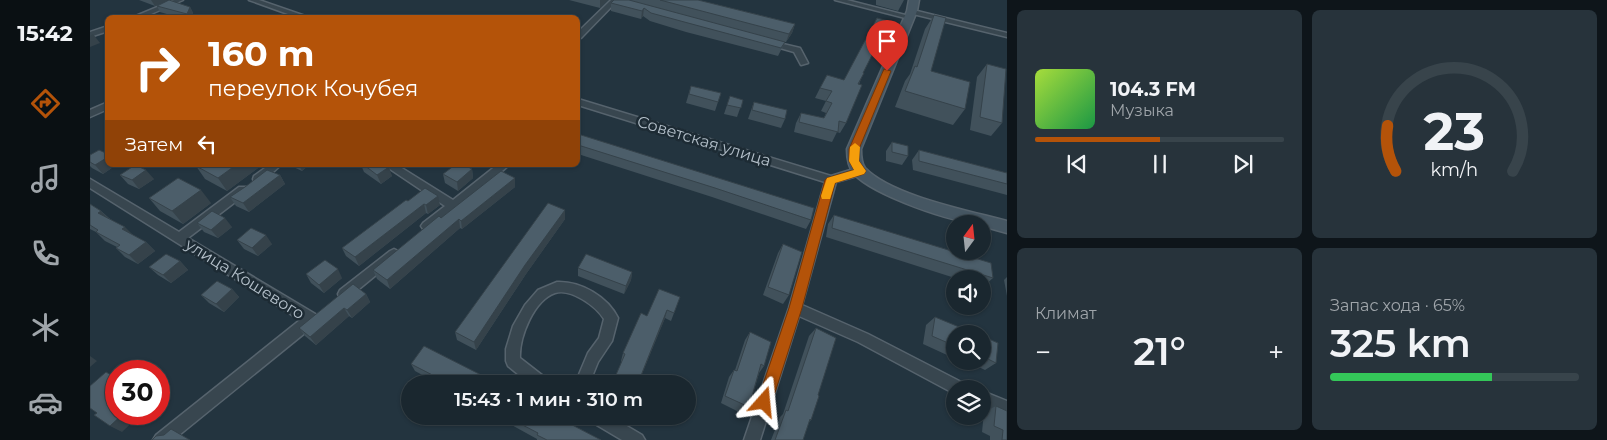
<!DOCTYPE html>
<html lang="ru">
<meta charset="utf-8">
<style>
:root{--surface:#1a272f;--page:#27333b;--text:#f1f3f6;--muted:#9fa5aa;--line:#38444b;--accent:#b45309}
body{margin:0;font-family:Montserrat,sans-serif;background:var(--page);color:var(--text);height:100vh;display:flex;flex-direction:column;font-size:19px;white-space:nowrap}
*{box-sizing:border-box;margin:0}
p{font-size:16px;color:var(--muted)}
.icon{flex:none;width:28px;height:28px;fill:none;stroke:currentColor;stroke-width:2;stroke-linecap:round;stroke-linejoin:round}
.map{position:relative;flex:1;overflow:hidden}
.side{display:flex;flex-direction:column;gap:10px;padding:10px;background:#0e151a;width:600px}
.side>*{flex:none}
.guide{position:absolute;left:15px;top:15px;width:475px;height:152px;border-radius:8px;box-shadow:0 1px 4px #0004,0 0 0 1px var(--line);background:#b45309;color:#fff;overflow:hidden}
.needle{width:32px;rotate:15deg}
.fabs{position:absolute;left:856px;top:215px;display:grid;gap:10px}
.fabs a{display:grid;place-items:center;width:45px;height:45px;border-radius:50%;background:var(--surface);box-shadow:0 1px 4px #0004,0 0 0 1px var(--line);font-size:25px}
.speed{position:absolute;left:15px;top:360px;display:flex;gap:10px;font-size:25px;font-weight:700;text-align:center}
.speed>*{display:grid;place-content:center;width:65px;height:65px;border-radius:50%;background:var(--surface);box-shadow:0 1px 4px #0004,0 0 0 1px var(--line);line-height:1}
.speed .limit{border:8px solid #d22;background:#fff;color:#111}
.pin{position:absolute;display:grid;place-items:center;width:42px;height:42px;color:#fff;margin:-51px -21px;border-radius:50% 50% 50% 0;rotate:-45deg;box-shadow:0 0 5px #0007}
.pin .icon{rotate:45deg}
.me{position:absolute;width:55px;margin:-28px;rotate:18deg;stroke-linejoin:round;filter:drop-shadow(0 0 4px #0008)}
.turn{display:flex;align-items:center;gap:18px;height:105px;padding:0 20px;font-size:22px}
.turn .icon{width:65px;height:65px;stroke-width:2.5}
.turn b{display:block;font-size:35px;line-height:42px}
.then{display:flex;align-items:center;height:48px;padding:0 20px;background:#0003;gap:10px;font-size:19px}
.big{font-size:38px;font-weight:600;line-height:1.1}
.side .widget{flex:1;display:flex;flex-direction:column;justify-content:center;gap:8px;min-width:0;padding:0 18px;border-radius:8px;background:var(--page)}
.side .dial{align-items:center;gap:0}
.dial svg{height:130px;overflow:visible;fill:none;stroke:var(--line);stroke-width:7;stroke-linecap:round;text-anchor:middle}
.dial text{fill:var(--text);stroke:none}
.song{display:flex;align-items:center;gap:15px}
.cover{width:60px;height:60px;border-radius:8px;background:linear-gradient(135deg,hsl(80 70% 55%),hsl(140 70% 35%))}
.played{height:5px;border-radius:2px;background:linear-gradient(90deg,var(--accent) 50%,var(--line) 50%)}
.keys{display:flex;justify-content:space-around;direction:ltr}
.heat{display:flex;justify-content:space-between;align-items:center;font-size:28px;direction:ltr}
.charge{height:8px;border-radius:4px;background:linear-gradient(90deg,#34c759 65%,var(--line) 0)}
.side .tiles{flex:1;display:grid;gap:10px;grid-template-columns:repeat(2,1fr)}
.trip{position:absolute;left:311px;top:375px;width:295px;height:50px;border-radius:25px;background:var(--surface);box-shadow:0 1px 4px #0004,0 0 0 1px var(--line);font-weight:600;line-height:50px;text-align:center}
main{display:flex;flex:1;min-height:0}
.menu{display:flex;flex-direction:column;width:90px;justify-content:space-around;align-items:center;background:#0a1013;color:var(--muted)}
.menu .icon{width:35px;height:35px}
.menu .on{color:var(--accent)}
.menu b{font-size:22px;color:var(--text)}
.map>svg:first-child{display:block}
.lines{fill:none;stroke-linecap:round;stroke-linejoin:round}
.street-casing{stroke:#56636d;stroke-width:3}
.secondary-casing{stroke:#56636d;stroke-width:3}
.street{fill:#38464f;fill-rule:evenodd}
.secondary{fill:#455662;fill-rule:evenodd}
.wall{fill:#41515b}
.shaded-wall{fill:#35424a}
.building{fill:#4c5e6a;stroke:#35424a}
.route{fill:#b45309;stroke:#753606}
.slow{fill:#f59e0b}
.labels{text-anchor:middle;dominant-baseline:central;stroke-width:5;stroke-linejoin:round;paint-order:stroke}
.street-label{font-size:16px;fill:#b4c0ca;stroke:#1d2b34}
</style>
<main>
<nav class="menu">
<b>15:42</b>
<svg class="icon on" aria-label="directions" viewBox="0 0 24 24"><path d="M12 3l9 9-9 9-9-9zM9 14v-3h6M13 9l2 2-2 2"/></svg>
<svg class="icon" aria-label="music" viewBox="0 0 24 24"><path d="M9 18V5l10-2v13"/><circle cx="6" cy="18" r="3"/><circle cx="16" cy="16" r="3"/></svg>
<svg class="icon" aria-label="phone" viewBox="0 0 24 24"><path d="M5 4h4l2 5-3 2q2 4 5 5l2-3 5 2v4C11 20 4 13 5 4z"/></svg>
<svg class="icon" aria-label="climate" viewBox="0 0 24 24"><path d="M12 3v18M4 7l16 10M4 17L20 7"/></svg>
<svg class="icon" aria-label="car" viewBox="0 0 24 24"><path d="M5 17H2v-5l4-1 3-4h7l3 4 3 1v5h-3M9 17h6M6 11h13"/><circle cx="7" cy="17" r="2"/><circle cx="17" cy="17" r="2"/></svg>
</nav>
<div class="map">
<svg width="917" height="440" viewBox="0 0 917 440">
<rect width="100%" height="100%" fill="#23343f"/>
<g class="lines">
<defs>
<g id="street">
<polygon points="84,0 93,0 52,18 41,18"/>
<polygon points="159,0 169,0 221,18 209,18"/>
<polygon points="521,0 528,0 491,38 488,38 488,32"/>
<polygon points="745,0 757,0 823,17 819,19"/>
<polygon points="819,9 917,33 917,37 819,13"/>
<polygon points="18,26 18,31 0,37 0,32"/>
<polygon points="676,40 710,48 718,63 711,65 704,52 676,44"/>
<polygon points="488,99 741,176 770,167 774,168 775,171 774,174 746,182 712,305 778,334 875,384 877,389 865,389 865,394 768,342 709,316 670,440 654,440 699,308 735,182 488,105"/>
<polygon points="18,102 18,109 0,117 0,110"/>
<polygon points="179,165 191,165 172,182 164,182 163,179 164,176"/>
<polygon points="294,165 307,165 363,200 407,165 419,165 368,209 337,230 333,229 331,226 333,223 355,206"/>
<polygon points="0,179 89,232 149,187 157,187 158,190 157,193 98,238 227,315 229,319 226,324 83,440 63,440 66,435 210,320 0,188"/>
<polygon points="304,249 308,251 310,254 308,257 258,298 254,299 250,298 248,294 250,290 300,251"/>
<path d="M 467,282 C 491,281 518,297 528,318 L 522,341 L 508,362 L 499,384 L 485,384 L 498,353 L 509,338 L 514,319 C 506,306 481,288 465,293 C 444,300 429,337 430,358 L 457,379 L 459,384 L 440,384 L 418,366 L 416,361 L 416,349 L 423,326 L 435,305 L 448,290 Z"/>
<polygon points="892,391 917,401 917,416 892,406"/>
<polygon points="498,416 520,416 552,435 555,440 532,440 500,421"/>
</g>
<path id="secondary" d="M 819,0 L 829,0 L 827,11 L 771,149 C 771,155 771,163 775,168 C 802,196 880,211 917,221 L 917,233 L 892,226 L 892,224 C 865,224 783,195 764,174 C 758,167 757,158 757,149 L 817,11 Z"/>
</defs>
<use href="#street" class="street-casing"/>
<use href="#secondary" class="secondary-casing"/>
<use href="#street" class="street"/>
<use href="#secondary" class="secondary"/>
</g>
<g class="wall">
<polygon points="49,0 77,0 77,1 65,6"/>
<polygon points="479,0 518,0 510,8"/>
<polygon points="524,0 608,0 705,24 702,33 696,42 695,42 688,56 596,32 560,21 553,16 551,19 521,11 521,3"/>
<polygon points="786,0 814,0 808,11 786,5"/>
<polygon points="67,6 100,7 103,13 102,18 90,18 70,12"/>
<polygon points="844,15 841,71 875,109 863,125 805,107 815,81 820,74 835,29"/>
<polygon points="897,64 912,123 901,136 880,130 887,77"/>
<polygon points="773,73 756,123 750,133 747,132 742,142 704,132 706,123 711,113 734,118 736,113 731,111 736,101 725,98 730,88 754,80"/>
<polygon points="601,86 631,93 625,111 596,103"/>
<polygon points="653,100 647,117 634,114 637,105"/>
<polygon points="664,102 695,119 691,128 658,119"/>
<polygon points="488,134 721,220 716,229 622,197 488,154"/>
<polygon points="802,142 818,156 812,165 796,161 796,151"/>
<polygon points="829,150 917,173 917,195 823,170 822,160"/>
<polygon points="0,155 18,165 26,165 13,174 2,168 0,166"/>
<polygon points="107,165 172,165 137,191 115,179 106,166"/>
<polygon points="199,165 219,165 212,171"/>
<polygon points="271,165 296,165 302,176 291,184 274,172"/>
<polygon points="382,169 383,178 368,191 355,183 353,174"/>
<polygon points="30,175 64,179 49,189 38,184"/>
<polygon points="190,175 195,184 159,212 146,206 140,197"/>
<polygon points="425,178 425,187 372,229 370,228 300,289 287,279 283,270 351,218"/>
<polygon points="59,198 121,203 93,224 70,211"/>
<polygon points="318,201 350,205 338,214 336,213 269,266 256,256 252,248"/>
<polygon points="0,204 11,211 19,218 44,236 56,242 65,251 48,264 35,257 26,248 27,247 15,241 6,232 0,229"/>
<polygon points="475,210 475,219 436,274 386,350 367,340 365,332"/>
<polygon points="744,215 903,278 893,287 892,287 892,279 868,279 736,237 738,224"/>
<polygon points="107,223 142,227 128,238 114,232"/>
<polygon points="147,240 182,244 168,256 154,249"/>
<polygon points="693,244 699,295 693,304 673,295 688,253"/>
<polygon points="90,261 98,270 81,283 68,275 59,267"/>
<polygon points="488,268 542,272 541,280 534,294 488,276"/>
<polygon points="216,274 252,278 234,293 221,283"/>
<polygon points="917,277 917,296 914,280"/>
<polygon points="142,289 149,297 134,312 119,303 111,295"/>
<polygon points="276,294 280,302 262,318 259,316 226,345 215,336 209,328"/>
<polygon points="590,297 581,321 575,318 550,378 551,384 531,361 533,353 557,316"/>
<polygon points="845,317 865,334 865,356 859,353 857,355 833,344 836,325"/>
<polygon points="726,328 728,395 721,420 719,422 713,440 681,440 690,417 693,414 719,336"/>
<polygon points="660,332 674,366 669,373 659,407 653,414 631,403 639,377 644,370 645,370 655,340"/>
<polygon points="892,336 906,363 895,370 876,361 892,361"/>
<polygon points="321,364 409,384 349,384 325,371"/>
<polygon points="906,406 917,440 900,440 900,436 892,432 894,412"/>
<polygon points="411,416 465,416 511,440 447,440 447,439 418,423 417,420"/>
</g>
<g class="shaded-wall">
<polygon points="61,0 77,0 77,1 65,6"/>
<polygon points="510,0 518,0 510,8"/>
<polygon points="100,7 103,13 102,18 99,18 97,14"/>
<polygon points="554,8 553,16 551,19 552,11"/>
<polygon points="705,24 702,33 696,42 699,34"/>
<polygon points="3,34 10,43 0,47 0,36"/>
<polygon points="18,157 18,165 26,165 13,174 5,165"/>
<polygon points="146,165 172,165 137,191 128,178"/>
<polygon points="209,165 219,165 212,171"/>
<polygon points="299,167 302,176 291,184 287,175"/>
<polygon points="382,169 383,178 368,191 367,182"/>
<polygon points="56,170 64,179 49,189 42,180"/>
<polygon points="190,175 195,184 159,212 153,203"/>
<polygon points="425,178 425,187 372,229 371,221"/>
<polygon points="111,190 121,203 93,224 82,211"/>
<polygon points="348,196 350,205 338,214 336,205"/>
<polygon points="334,204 336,213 269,266 265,257"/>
<polygon points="475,210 475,219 436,274 386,350 384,342 435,265"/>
<polygon points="11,211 20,220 8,213"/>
<polygon points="135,218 142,227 128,238 121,230"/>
<polygon points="369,219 370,228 300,289 297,280"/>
<polygon points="35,227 44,236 32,229"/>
<polygon points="176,235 182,244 168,256 162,248"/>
<polygon points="56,242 65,251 48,264 39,255"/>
<polygon points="90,261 98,270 81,283 73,275"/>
<polygon points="248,269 252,278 234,293 229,285"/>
<polygon points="542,272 541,280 534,294 536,286"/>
<polygon points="142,289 149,297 134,312 126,304"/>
<polygon points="276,294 280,302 262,318 257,310"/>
<polygon points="254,308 259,316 226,345 220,337"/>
<polygon points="577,310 575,318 548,384 550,378"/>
<polygon points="0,356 7,361 0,367"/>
<polygon points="33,414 51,414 32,432 20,426"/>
</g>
<g class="building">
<polygon points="79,0 100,7 97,14 67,6"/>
<polygon points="524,0 539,0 695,42 691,48 598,23 561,13 554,8 552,11 521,3"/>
<polygon points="570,0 608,0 705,24 699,34"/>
<polygon points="844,15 856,18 841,71 880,82 875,109 815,91 825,66 827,67"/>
<polygon points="787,18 799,21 773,73 774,73 768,84 772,85 756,123 749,121 748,132 709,122 711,113 734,118 742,103 736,101 742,91 730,88 737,75 754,80"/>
<polygon points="897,64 916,69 912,123 890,117"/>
<polygon points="601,86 631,93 628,102 599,94"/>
<polygon points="640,96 653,100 651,108 637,105"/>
<polygon points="664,102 697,110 695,119 662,110"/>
<polygon points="488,134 724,208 721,220 625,188 488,145"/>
<polygon points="802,142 818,146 818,156 802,152"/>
<polygon points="9,150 18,154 18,157 5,165 0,162 0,155"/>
<polygon points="829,150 917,173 917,184 829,161"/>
<polygon points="45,165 56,170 42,180 30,175"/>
<polygon points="107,165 146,165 128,178 106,166"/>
<polygon points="274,165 296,165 299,167 287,175"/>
<polygon points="365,165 374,165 382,169 367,182 353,174"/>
<polygon points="177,170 190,175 153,203 140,197 155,187"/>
<polygon points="411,171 425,178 371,221 369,219 297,280 283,270 349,216 351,218"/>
<polygon points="88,178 111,190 82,211 59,198"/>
<polygon points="335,188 348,196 336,205 334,204 265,257 252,248 316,200 318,201"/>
<polygon points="458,203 475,210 435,265 384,342 365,332"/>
<polygon points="0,204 11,211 8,213 35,227 32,229 56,242 39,255 26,248 30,245 6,232 8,230 0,225"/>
<polygon points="122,211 135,218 121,230 107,223"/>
<polygon points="744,215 901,263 903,278 742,228"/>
<polygon points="161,228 176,235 162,248 147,240"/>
<polygon points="693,244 712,252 699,295 678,287"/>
<polygon points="76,254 90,261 73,275 59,267"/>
<polygon points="496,254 542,272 536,286 488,268"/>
<polygon points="235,260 248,269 229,285 216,274"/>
<polygon points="127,281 142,289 126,304 111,295"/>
<polygon points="263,284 276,294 257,310 254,308 220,337 209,328"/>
<polygon points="569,289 590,297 584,313 577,310 550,378 552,379 550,384 522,384 535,354 533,353 551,313 557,316"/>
<polygon points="845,317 886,334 865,334 865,346 842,336"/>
<polygon points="726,328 746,338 728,395 729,396 721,420 720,419 713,440 685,440 696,410 698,411"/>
<polygon points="660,332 681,342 674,366 671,364 659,407 635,396 644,370 647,371"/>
<polygon points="892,336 908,343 906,363 892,356"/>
<polygon points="334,346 409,384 360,384 321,364"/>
<polygon points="16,372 26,378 26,414 33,414 20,426 4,415 7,413 0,408 0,386"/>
<polygon points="906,406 917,411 917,440 912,440 913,430 904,426"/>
<polygon points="417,416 465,416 511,440 457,440 447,435 448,433 417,417"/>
<polygon points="81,429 100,440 62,440 66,436 74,435"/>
</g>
<polygon class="route" points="794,69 801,71 769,149 769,161 776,171 774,174 745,183 712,308 682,402 679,407 674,410 669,407 667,402 699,308 735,180 737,178 764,170 759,161 759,149"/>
<polygon class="slow" points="765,143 770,147 769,161 776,171 774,174 745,183 740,199 732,199 731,196 737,178 764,170 759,161 760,147"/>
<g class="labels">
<g class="street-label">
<text transform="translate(614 141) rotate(17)">Советская улица</text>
<text transform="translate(155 279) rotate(32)">улица Кошевого</text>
</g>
</g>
</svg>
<div class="fabs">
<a><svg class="needle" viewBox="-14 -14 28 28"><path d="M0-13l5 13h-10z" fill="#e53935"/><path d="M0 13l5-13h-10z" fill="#9fa5aa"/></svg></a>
<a><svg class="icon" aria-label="sound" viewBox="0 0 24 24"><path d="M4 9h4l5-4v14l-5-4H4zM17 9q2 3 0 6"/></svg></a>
<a><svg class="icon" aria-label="search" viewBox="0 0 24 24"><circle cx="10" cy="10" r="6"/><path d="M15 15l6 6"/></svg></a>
<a><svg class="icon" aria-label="layers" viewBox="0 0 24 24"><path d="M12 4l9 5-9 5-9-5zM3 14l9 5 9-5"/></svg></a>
</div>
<div class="speed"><div class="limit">30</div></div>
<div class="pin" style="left:797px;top:71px;background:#d93025"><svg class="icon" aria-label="arrive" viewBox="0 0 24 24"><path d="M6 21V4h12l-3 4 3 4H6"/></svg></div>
<svg class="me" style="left:674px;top:402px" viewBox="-20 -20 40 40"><path d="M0-17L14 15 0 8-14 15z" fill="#b45309" stroke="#fff" stroke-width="4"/></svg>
<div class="trip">15:43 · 1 мин · 310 m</div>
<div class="guide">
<div class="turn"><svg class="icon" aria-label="right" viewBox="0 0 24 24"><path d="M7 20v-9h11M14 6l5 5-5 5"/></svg><div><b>160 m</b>переулок Кочубея</div></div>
<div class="then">Затем<svg class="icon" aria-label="left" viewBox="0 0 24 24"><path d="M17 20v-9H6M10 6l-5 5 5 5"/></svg></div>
</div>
</div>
<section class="side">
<div class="tiles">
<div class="widget">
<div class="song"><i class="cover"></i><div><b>104.3 FM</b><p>Музыка</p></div></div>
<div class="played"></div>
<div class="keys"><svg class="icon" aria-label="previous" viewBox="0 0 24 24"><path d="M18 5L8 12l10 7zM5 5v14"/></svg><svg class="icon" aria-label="pause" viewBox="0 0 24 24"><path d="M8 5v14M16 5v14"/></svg><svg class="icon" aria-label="next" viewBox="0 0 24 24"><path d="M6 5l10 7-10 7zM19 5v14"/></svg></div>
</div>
<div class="widget dial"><svg viewBox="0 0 100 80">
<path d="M14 69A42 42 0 1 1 86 69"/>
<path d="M14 69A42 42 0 0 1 9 41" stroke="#b45309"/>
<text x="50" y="56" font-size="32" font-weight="700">23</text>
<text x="50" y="72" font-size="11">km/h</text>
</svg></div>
<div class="widget"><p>Климат</p>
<div class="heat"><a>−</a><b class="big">21°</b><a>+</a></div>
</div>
<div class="widget"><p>Запас хода · 65%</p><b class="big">325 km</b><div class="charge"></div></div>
</div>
</section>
</main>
